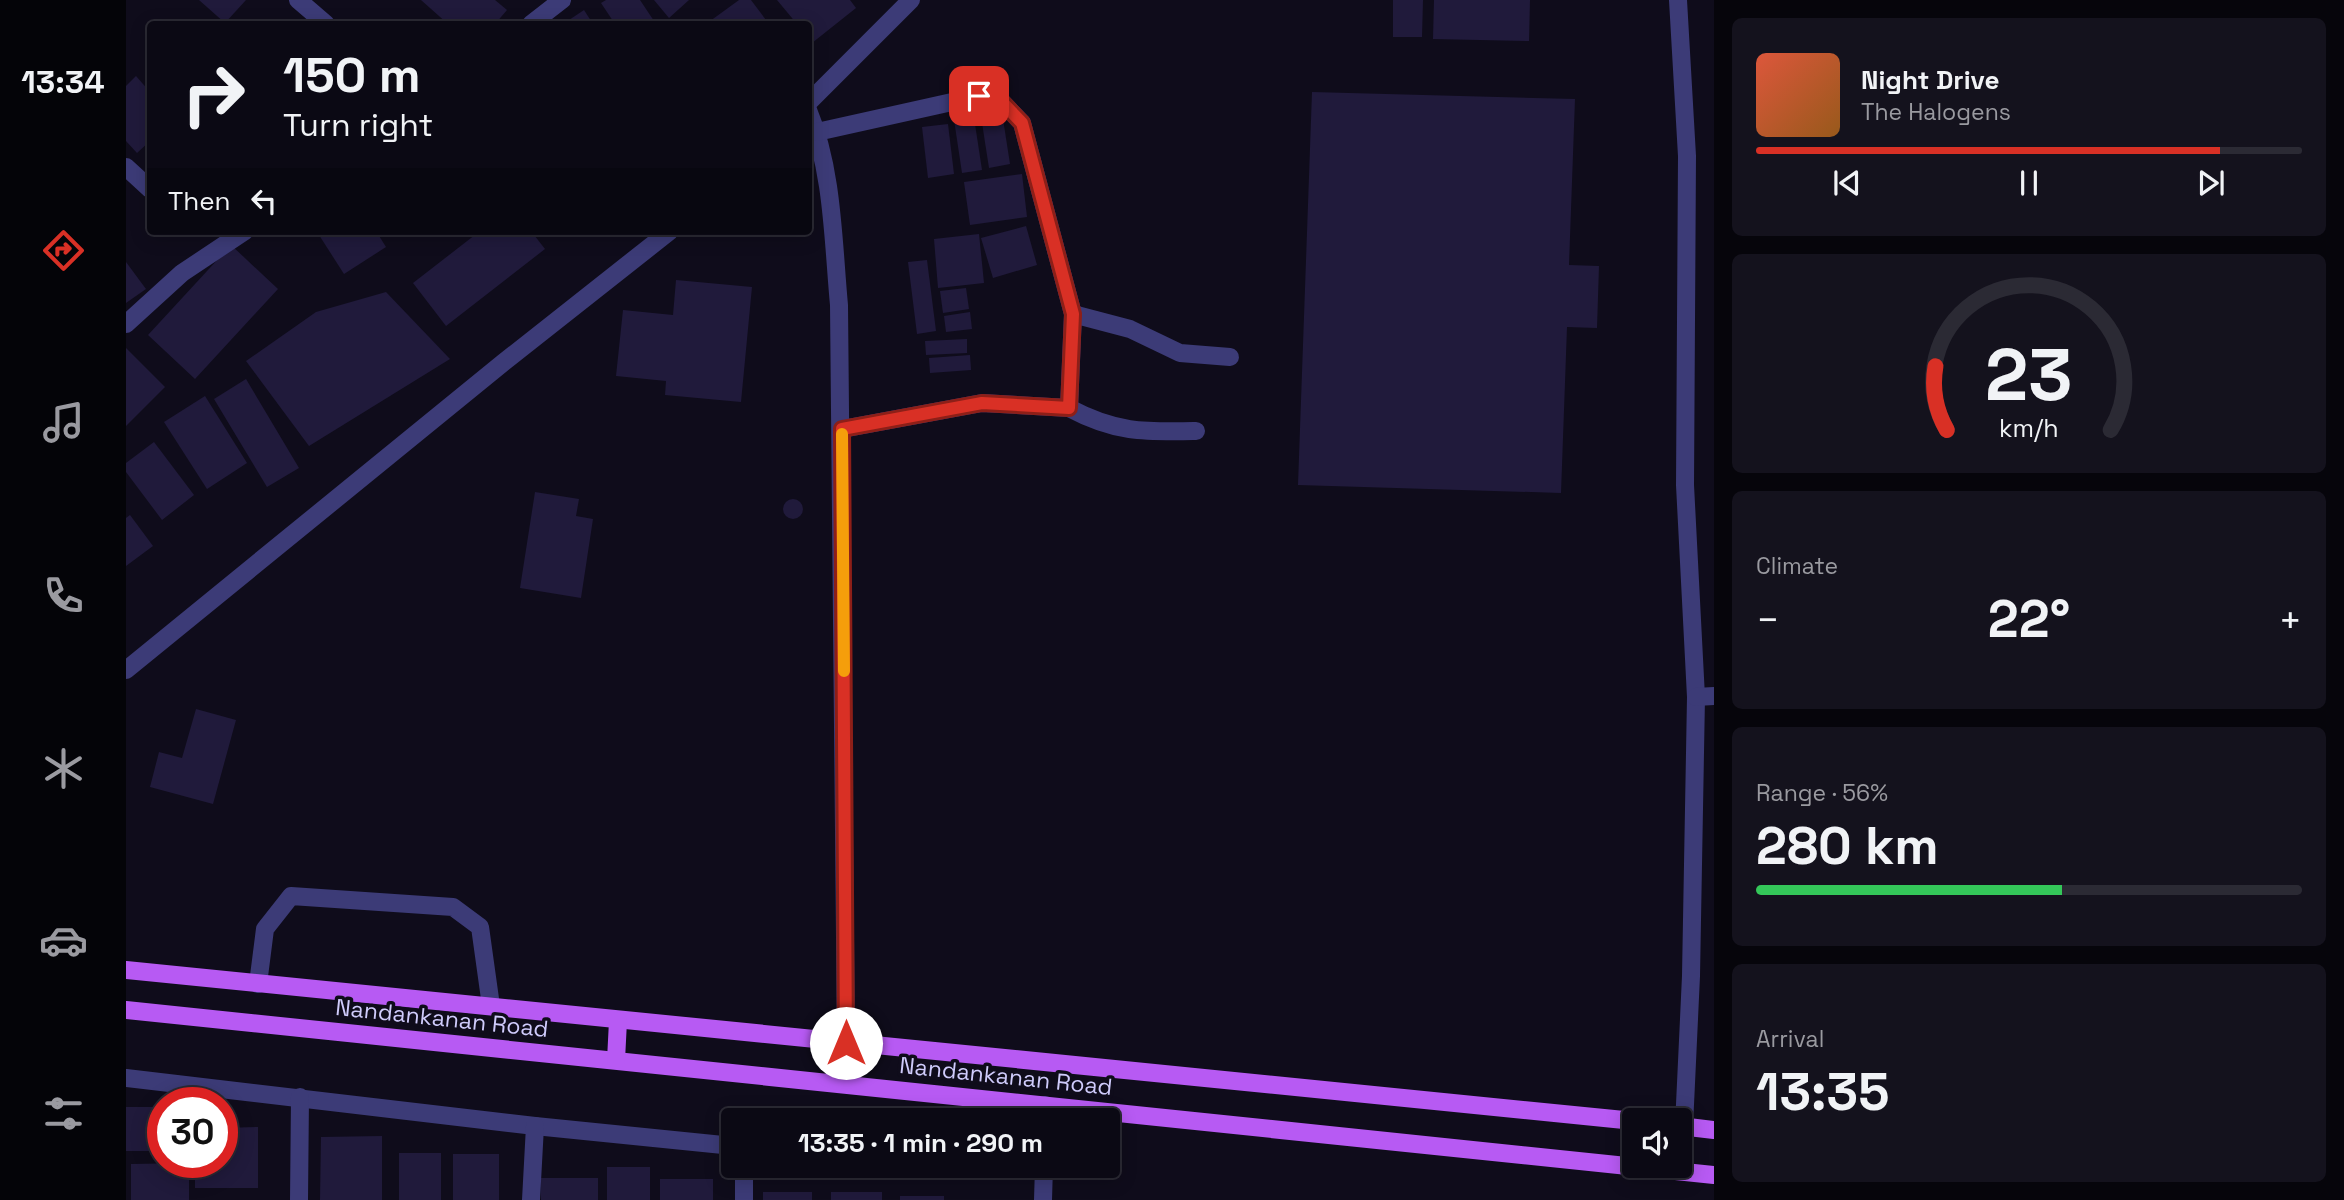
<!DOCTYPE html>
<meta charset="utf-8">
<style>
:root{--surface:#0b0914;--page:#14121d;--text:#f1f3f6;--muted:#9a9aa0;--line:#2b2a34;--accent:#d93025}
body{margin:0;font-family:"Space Grotesk",sans-serif;background:var(--page);color:var(--text);height:100vh;display:flex;flex-direction:column;font-size:26px;white-space:nowrap}
*{box-sizing:border-box;margin:0}
p{font-size:23px;color:var(--muted)}
.icon{flex:none;width:38px;height:38px;fill:none;stroke:currentColor;stroke-width:2;stroke-linecap:round;stroke-linejoin:round}
.map{position:relative;flex:1;overflow:hidden}
.side{display:flex;flex-direction:column;gap:18px;padding:18px;background:#06050b;width:630px}
.side>*{flex:none}
.banner{position:absolute;left:21px;top:21px;width:665px;height:214px;border-radius:7px;box-shadow:0 4px 18px #0003,0 0 0 2px var(--line);background:#0b0914;color:var(--text);overflow:hidden}
.tools{position:absolute;left:1496px;top:1108px;display:grid;gap:14px}
.tools a{display:grid;place-items:center;width:70px;height:70px;border-radius:7px;background:var(--surface);box-shadow:0 4px 18px #0003,0 0 0 2px var(--line);font-size:35px}
.speed{position:absolute;left:21px;top:1087px;display:flex;gap:14px;font-size:35px;font-weight:700;text-align:center}
.speed>*{display:grid;place-content:center;width:91px;height:91px;border-radius:50%;background:var(--surface);box-shadow:0 4px 18px #0003,0 0 0 2px var(--line);line-height:1}
.speed .limit{border:10px solid #d22;background:#fff;color:#111}
.pin{position:absolute;display:grid;place-items:center;width:60px;height:60px;color:#fff;margin:-30px;border-radius:14px;box-shadow:0 4px 10px #0006}
.me{position:absolute;width:77px;margin:-38px;rotate:0deg;stroke-linejoin:round;filter:drop-shadow(0 0 5px #0008)}
.turn{display:flex;align-items:center;gap:24px;height:147px;padding:0 21px;font-size:32px}
.turn .icon{width:91px;height:91px;stroke-width:2.5}
.turn b{display:block;font-size:49px;line-height:60px}
.then{display:flex;align-items:center;height:66px;padding:0 21px;background:#0003;gap:14px;font-size:26px}
.big{font-size:52px;font-weight:600;line-height:1.1}
.side .card{flex:1;display:flex;flex-direction:column;justify-content:center;gap:10px;min-width:0;padding:0 24px;border-radius:10px;background:var(--page)}
.side .dial{align-items:center;gap:0}
.dial svg{height:182px;overflow:visible;fill:none;stroke:var(--line);stroke-width:7;stroke-linecap:round;text-anchor:middle}
.dial text{fill:var(--text);stroke:none}
.song{display:flex;align-items:center;gap:21px}
.cover{width:84px;height:84px;border-radius:10px;background:linear-gradient(135deg,hsl(10 70% 55%),hsl(30 70% 35%))}
.played{height:7px;border-radius:4px;background:linear-gradient(90deg,var(--accent) 85%,var(--line) 85%)}
.keys{display:flex;justify-content:space-around;direction:ltr}
.heat{display:flex;justify-content:space-between;align-items:center;font-size:38px;direction:ltr}
.charge{height:10px;border-radius:5px;background:linear-gradient(90deg,#34c759 56%,var(--line) 0)}
.trip{position:absolute;left:595px;top:1108px;width:399px;height:70px;border-radius:7px;background:var(--surface);box-shadow:0 4px 18px #0003,0 0 0 2px var(--line);font-weight:600;line-height:70px;text-align:center}
main{display:flex;flex:1;min-height:0}
.tab-bar{display:flex;flex-direction:column;width:126px;justify-content:space-around;align-items:center;background:#040408;color:var(--muted)}
.tab-bar .icon{width:49px;height:49px}
.tab-bar .current{color:var(--accent)}
.tab-bar b{font-size:32px;color:var(--text)}
.map>svg:first-child{display:block}
.building{fill:#201a3b}
.lines{fill:none;stroke-linecap:round;stroke-linejoin:round}
.minor{stroke:#3c3b77;stroke-width:18}
.major{stroke:#b75af3;stroke-width:18}
.route-casing{stroke:#8d1f18;stroke-width:18}
.route{stroke:#d93025;stroke-width:12}
.slow{stroke:#f59e0b;stroke-width:12}
.labels{text-anchor:middle;dominant-baseline:central;stroke-width:7;stroke-linejoin:round;paint-order:stroke}
.street-label{font-size:23px;fill:#cfcbfb;stroke:#0f0c1b}
</style>
<main>
<nav class="tab-bar">
<b>13:34</b>
<svg class="icon current" aria-label="directions" viewBox="0 0 24 24"><path d="M12 3l9 9-9 9-9-9zM9 14v-3h6M13 9l2 2-2 2"/></svg>
<svg class="icon" aria-label="music" viewBox="0 0 24 24"><path d="M9 18V5l10-2v13"/><circle cx="6" cy="18" r="3"/><circle cx="16" cy="16" r="3"/></svg>
<svg class="icon" aria-label="phone" viewBox="0 0 24 24"><path d="M5 4h4l2 5-3 2q2 4 5 5l2-3 5 2v4C11 20 4 13 5 4z"/></svg>
<svg class="icon" aria-label="climate" viewBox="0 0 24 24"><path d="M12 3v18M4 7l16 10M4 17L20 7"/></svg>
<svg class="icon" aria-label="car" viewBox="0 0 24 24"><path d="M5 17H2v-5l4-1 3-4h7l3 4 3 1v5h-3M9 17h6M6 11h13"/><circle cx="7" cy="17" r="2"/><circle cx="17" cy="17" r="2"/></svg>
<svg class="icon" aria-label="filters" viewBox="0 0 24 24"><path d="M4 7h16M4 17h16"/><circle cx="9" cy="7" r="2"/><circle cx="15" cy="17" r="2"/></svg>
</nav>
<div class="map">
<svg width="1588" height="1200" viewBox="0 0 1588 1200">
<rect width="100%" height="100%" fill="#0f0c1b"/>
<g class="building">
<polygon points="73,0 120,0 99,23"/>
<polygon points="295,0 369,0 381,10 369,24 322,24"/>
<polygon points="480,0 514,0 530,24 489,24 475,3"/>
<polygon points="528,0 563,0 543,18"/>
<polygon points="613,0 625,0 643,24 580,24"/>
<polygon points="651,0 724,0 730,8 686,43 682,38 682,24 671,24"/>
<polygon points="1267,0 1297,0 1296,37 1267,37"/>
<polygon points="1308,0 1404,0 1403,41 1307,39"/>
<polygon points="458,10 467,24 437,24"/>
<polygon points="10,76 24,92 24,141 11,153 0,141 0,86"/>
<polygon points="1186,92 1449,99 1443,265 1473,266 1471,328 1441,327 1435,493 1172,485"/>
<polygon points="875,106 884,164 863,168 854,110"/>
<polygon points="847,111 856,170 836,173 827,113"/>
<polygon points="822,124 828,174 802,178 796,127"/>
<polygon points="896,174 901,217 844,225 838,182"/>
<polygon points="900,226 911,265 867,278 855,238"/>
<polygon points="200,231 250,231 260,247 218,274 193,235"/>
<polygon points="354,231 405,231 419,249 320,326 287,283"/>
<polygon points="853,234 858,283 812,288 808,239"/>
<polygon points="105,245 152,289 69,379 22,335"/>
<polygon points="801,260 810,331 791,334 782,262"/>
<polygon points="0,262 20,289 0,303"/>
<polygon points="550,280 626,287 615,402 539,395 540,381 490,376 497,310 547,315"/>
<polygon points="840,288 843,309 817,313 814,291"/>
<polygon points="260,292 324,359 183,446 120,361 190,312"/>
<polygon points="844,312 846,329 820,332 818,316"/>
<polygon points="841,339 841,353 800,355 799,341"/>
<polygon points="0,348 39,387 0,426"/>
<polygon points="844,355 845,370 804,373 803,358"/>
<polygon points="120,379 173,468 141,487 88,399"/>
<polygon points="79,396 121,463 81,489 38,422"/>
<polygon points="28,442 68,495 36,520 0,472 0,463"/>
<polygon points="409,492 453,499 450,516 467,519 455,598 394,588"/>
<circle cx="667" cy="509" r="10"/>
<polygon points="4,515 27,546 0,566 0,518"/>
<polygon points="70,709 110,720 87,804 24,787 33,752 56,758"/>
<rect x="0" y="1107" width="37" height="44"/>
<polygon points="132,1127 132,1188 69,1188 69,1162 96,1162 96,1128"/>
<polygon points="256,1136 256,1200 194,1200 195,1137"/>
<rect x="273" y="1153" width="42" height="47"/>
<rect x="327" y="1154" width="46" height="46"/>
<polygon points="63,1163 63,1200 5,1200 5,1164"/>
<rect x="481" y="1167" width="43" height="33"/>
<rect x="415" y="1178" width="57" height="22"/>
<rect x="534" y="1179" width="53" height="21"/>
<rect x="637" y="1192" width="49" height="8"/>
<rect x="705" y="1192" width="51" height="8"/>
<rect x="774" y="1196" width="44" height="4"/>
</g>
<g class="lines">
<g class="minor">
<polyline points="172,0 200,24"/>
<polyline points="1552,0 1561,156 1559,485 1570,697 1565,976 1558,1126"/>
<polyline points="405,24 436,0"/>
<polyline points="682,103 785,0"/>
<path d="M 682,110 C 707,170 707,241 713,305 L 720,1043"/>
<path d="M 691,132 L 853,96 L 876,102 L 896,123 L 947,314 L 943,408 C 990,433 1018,432 1070,431"/>
<polyline points="0,167 24,189"/>
<polyline points="947,314 1004,329 1054,353 1104,357"/>
<polyline points="0,324 56,273 119,231"/>
<polyline points="716,429 856,403 943,408"/>
<polyline points="0,670 378,362 544,231"/>
<polyline points="1570,697 1588,696"/>
<polyline points="132,984 139,929 165,896 327,907 354,927 365,1006"/>
<polyline points="0,1078 409,1126 607,1146"/>
<polyline points="919,1120 919,1105"/>
<polyline points="173,1200 174,1097"/>
<polyline points="405,1200 409,1126"/>
<polyline points="618,1200 618,1166"/>
<polyline points="917,1200 918,1166"/>
</g>
<g class="major">
<polyline points="0,970 1508,1121"/>
<polyline points="0,1010 1588,1175"/>
<polyline points="490,1060 492,1021"/>
<polyline points="1554,1126 1588,1130"/>
</g>
</g>
<g class="lines">
<defs>
<polyline id="route" points="720,1043 716,429 856,403 943,408 947,314 896,123 876,102 853,96"/>
</defs>
<use href="#route" class="route-casing"/>
<use href="#route" class="route"/>
<polyline class="slow" points="716,434 718,671"/>
</g>
<g class="labels">
<g class="street-label">
<text transform="translate(316 1018) rotate(6)">Nandankanan Road</text>
<text transform="translate(880 1076) rotate(6)">Nandankanan Road</text>
</g>
</g>
</svg>
<div class="tools">
<a><svg class="icon" aria-label="sound" viewBox="0 0 24 24"><path d="M4 9h4l5-4v14l-5-4H4zM17 9q2 3 0 6"/></svg></a>
</div>
<div class="speed"><div class="limit">30</div></div>
<div class="pin" style="left:853px;top:96px;background:#d93025"><svg class="icon" aria-label="arrive" viewBox="0 0 24 24"><path d="M6 21V4h12l-3 4 3 4H6"/></svg></div>
<svg class="me" style="left:720px;top:1043px" viewBox="-20 -20 40 40"><circle r="19" fill="#fff"/><path d="M0-13L10 11 0 6-10 11z" fill="#d93025"/></svg>
<div class="trip">13:35 · 1 min · 290 m</div>
<div class="banner">
<div class="turn"><svg class="icon" aria-label="right" viewBox="0 0 24 24"><path d="M7 20v-9h11M14 6l5 5-5 5"/></svg><div><b>150 m</b>Turn right</div></div>
<div class="then">Then<svg class="icon" aria-label="left" viewBox="0 0 24 24"><path d="M17 20v-9H6M10 6l-5 5 5 5"/></svg></div>
</div>
</div>
<section class="side">
<div class="card">
<div class="song"><i class="cover"></i><div><b>Night Drive</b><p>The Halogens</p></div></div>
<div class="played"></div>
<div class="keys"><svg class="icon" aria-label="previous" viewBox="0 0 24 24"><path d="M18 5L8 12l10 7zM5 5v14"/></svg><svg class="icon" aria-label="pause" viewBox="0 0 24 24"><path d="M8 5v14M16 5v14"/></svg><svg class="icon" aria-label="next" viewBox="0 0 24 24"><path d="M6 5l10 7-10 7zM19 5v14"/></svg></div>
</div>
<div class="card dial"><svg viewBox="0 0 100 80">
<path d="M14 69A42 42 0 1 1 86 69"/>
<path d="M14 69A42 42 0 0 1 9 41" stroke="#d93025"/>
<text x="50" y="56" font-size="32" font-weight="700">23</text>
<text x="50" y="72" font-size="11">km/h</text>
</svg></div>
<div class="card"><p>Climate</p>
<div class="heat"><a>−</a><b class="big">22°</b><a>+</a></div>
</div>
<div class="card"><p>Range · 56%</p><b class="big">280 km</b><div class="charge"></div></div>
<div class="card"><p>Arrival</p><b class="big">13:35</b></div>
</section>
</main>
